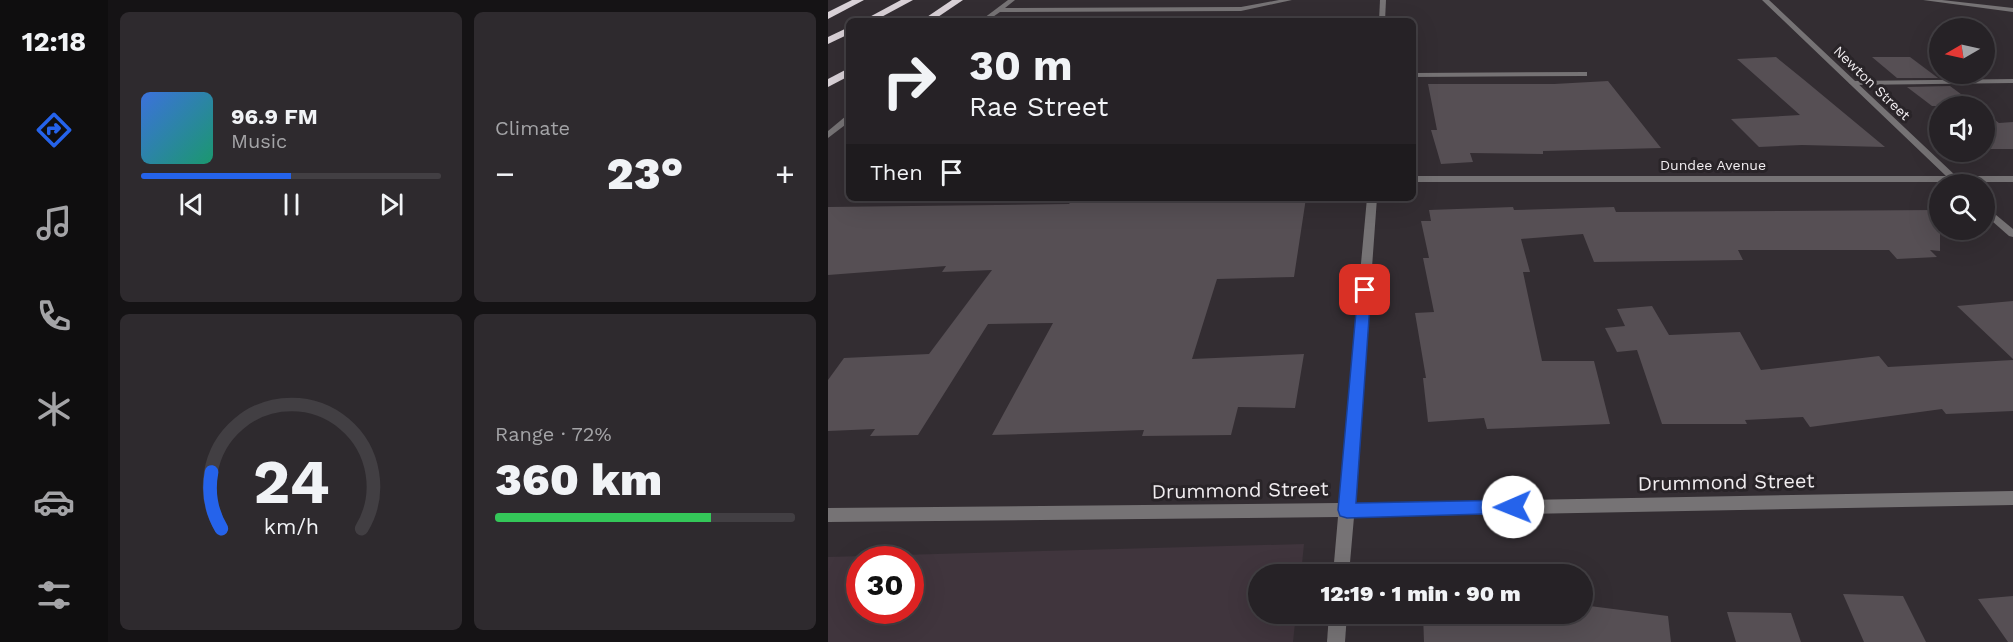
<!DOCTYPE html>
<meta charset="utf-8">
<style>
:root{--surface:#262226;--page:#2e2a2e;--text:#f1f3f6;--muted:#a4a4a7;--line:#423f43;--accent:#2563eb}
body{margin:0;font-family:"Work Sans",sans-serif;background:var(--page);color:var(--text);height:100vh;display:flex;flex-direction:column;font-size:22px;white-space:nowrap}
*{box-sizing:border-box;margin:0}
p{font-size:20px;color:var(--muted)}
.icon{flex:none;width:33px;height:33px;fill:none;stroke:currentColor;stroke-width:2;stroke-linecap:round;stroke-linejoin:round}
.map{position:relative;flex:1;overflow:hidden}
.panel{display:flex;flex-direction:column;gap:12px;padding:12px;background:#151315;width:720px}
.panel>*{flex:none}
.banner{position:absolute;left:18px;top:18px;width:570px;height:183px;border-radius:9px;box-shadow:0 6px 24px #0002,0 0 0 2px var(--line);background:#262226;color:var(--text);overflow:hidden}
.needle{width:39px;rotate:261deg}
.buttons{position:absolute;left:1101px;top:18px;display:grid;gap:12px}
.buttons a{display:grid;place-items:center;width:66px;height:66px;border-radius:50%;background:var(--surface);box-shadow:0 6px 24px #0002,0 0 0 2px var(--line);font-size:30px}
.speed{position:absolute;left:18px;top:546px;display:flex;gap:12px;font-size:30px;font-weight:700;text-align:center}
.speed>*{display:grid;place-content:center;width:78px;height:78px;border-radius:50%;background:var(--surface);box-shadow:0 6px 24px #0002,0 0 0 2px var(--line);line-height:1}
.speed .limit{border:9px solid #d22;background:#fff;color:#111}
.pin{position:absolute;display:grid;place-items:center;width:51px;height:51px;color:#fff;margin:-26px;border-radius:12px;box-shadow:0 3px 9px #0006}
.me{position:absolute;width:66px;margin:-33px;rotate:269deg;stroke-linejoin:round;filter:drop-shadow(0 0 4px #0008)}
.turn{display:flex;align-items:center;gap:21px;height:126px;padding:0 24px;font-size:27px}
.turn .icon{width:78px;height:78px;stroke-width:2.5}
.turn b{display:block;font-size:42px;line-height:51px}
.then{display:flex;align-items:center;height:57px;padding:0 24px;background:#0003;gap:12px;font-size:22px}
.big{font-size:45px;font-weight:800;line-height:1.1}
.panel .card{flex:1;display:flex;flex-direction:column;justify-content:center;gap:9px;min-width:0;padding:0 21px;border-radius:9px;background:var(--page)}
.panel .dial{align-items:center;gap:0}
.dial svg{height:156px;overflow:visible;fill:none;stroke:var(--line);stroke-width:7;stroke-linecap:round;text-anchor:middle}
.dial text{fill:var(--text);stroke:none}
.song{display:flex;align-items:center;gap:18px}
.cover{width:72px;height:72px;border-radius:9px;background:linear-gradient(135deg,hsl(220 70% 55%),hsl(160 70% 35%))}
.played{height:6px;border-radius:3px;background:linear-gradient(90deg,var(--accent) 50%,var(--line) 50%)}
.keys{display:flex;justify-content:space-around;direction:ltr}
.heat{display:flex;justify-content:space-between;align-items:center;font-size:33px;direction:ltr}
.charge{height:9px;border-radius:4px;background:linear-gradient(90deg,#34c759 72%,var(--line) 0)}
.panel .tiles{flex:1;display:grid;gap:12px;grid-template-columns:repeat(2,1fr)}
.trip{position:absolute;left:420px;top:564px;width:345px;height:60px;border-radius:30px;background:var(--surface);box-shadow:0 6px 24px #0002,0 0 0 2px var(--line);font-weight:800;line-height:60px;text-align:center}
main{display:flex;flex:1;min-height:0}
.tab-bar{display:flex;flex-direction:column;width:108px;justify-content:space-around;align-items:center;background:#0f0e0f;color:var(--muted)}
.tab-bar .icon{width:42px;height:42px}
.tab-bar .on{color:var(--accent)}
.tab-bar b{font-size:27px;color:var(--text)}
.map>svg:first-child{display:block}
.built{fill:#40353d;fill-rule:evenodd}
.building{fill:#564f54}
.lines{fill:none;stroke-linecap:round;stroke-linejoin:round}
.lane{fill:#767375;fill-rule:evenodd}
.street{fill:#767375;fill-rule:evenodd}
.highway{fill:#d9d1d7;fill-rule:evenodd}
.route{fill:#2563eb;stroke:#184099;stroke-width:1.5}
.labels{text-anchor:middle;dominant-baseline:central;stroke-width:6;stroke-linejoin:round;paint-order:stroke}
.far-street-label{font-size:14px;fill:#f1edf0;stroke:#292428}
.near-street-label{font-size:20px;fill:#f1edf0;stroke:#292428}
</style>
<main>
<nav class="tab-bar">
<b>12:18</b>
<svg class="icon on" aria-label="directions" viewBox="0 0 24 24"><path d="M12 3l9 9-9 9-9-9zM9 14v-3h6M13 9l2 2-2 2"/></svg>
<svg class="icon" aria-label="music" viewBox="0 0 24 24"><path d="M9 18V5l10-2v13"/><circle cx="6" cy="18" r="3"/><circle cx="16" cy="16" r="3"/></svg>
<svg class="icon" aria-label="phone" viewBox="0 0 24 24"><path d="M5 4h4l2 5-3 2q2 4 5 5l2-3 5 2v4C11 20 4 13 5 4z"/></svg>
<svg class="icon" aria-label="climate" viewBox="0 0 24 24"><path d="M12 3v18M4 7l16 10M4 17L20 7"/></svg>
<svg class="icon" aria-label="car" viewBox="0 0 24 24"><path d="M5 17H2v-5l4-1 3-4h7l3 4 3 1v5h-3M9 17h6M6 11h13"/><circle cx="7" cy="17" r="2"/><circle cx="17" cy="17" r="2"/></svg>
<svg class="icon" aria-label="filters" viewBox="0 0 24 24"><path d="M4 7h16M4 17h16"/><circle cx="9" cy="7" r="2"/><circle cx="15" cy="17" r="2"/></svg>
</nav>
<section class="panel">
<div class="tiles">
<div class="card">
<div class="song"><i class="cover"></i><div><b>96.9 FM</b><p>Music</p></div></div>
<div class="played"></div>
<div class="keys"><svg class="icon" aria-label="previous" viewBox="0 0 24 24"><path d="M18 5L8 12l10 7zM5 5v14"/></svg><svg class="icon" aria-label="pause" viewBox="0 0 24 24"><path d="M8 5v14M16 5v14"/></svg><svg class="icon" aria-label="next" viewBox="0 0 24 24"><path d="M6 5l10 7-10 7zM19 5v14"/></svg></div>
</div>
<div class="card"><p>Climate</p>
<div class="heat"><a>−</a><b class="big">23°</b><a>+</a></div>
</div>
<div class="card dial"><svg viewBox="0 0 100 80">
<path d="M14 69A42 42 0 1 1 86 69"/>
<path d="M14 69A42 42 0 0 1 9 40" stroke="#2563eb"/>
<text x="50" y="56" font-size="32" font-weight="700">24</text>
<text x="50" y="72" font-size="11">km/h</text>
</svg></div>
<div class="card"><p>Range · 72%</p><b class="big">360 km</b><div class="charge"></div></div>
</div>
</section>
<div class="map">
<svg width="1185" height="642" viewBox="0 0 1185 642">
<rect width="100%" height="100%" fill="#332d32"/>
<path class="built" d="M 476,544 L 473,574 L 430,574 L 430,614 L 468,614 L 465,642 L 0,642 L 0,557 ZM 32,560 L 82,560 L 82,610 L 32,610 Z"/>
<g class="building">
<polygon points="948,57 975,79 1057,147 974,145 931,147 903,119 972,115 909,59"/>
<polygon points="1044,57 1082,57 1110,78 1069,78"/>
<polygon points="780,81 833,148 715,151 715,154 642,153 645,162 613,164 603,130 609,130 600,84 726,84"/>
<polygon points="1122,86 1149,106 1104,106 1079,87"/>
<polygon points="1156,112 1171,123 1185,122 1185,149 1156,149"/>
<polygon points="299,198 478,198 466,277 389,279 364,359 476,354 467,408 410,407 403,435 314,436 316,430 164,435 225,323 160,324 90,435 42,436 47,429 0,431 0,380 16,358 101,354 164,270 114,272 118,266 0,275 0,207 241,204 245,199"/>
<polygon points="685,207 686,210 786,207 788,212 1112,210 1112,251 1102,250 1109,257 1069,259 1061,250 910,250 915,260 766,262 755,234 693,239 702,272 695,272 714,361 766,361 782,424 659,429 656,418 600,422 595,378 598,378 587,313 606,312 595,258 601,258 593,221 603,221 601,210"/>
<polygon points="1185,301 1185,359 1129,306"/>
<polygon points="824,306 841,335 912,332 933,370 1051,356 1060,367 1185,360 1185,411 1118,414 1114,409 982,427 975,417 917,420 919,424 834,424 809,350 789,352 777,328 797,326 789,309"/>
<polygon points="1015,594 1075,596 1098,642 1036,642"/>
<polygon points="1185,596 1185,642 1180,642 1150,599"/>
<polygon points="754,605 840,616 843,642 596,642 595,614 754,614"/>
<polygon points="899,612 963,613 973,642 908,642"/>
</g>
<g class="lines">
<g class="lane">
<polygon points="759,72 759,76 756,76 585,77 585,73"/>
<polygon points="1185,79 1185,83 1025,85 1021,83 1025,81"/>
</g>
<g class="street">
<polygon points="180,0 187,0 177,8 413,7 451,0 464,0 413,11 172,12 159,21 152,21"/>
<polygon points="552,0 558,0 557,21 551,21"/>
<polygon points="934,0 941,0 1128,176 1185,176 1185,182 1134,182 1130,184 1123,182 585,182 585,176 1118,176"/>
<polygon points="1095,0 1114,0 1185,8 1185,12"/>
<polygon points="18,116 21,116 21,122 0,138 0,131"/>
<polygon points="539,198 549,198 527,503 1185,491 1185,505 526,517 521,574 505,574 510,517 0,522 0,508 511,503"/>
<polygon points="1156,205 1185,229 1185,237 1181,236 1156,214"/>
<polygon points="501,614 519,614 517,642 499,642"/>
</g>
<g class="highway">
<polygon points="24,0 36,0 0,19 0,12"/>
<polygon points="73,0 85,0 46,21 34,21"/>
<polygon points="124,0 135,0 104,21 93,21"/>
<polygon points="21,27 21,34 0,44 0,37"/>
<polygon points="21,68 21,76 0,87 0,79"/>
</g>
</g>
<polygon class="route" points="537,286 543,290 528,503 685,500 691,502 694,507 691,513 519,518 512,516 510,510 530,290"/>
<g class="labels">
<g class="far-street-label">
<text transform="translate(1044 83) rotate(44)">Newton Street</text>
<text x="885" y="165">Dundee Avenue</text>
</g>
<g class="near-street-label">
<text transform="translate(898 482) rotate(-1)">Drummond Street</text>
<text transform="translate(412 490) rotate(-1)">Drummond Street</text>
</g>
</g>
</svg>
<div class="buttons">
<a><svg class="needle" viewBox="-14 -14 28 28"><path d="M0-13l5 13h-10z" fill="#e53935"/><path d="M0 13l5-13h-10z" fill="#a4a4a7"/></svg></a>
<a><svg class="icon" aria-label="sound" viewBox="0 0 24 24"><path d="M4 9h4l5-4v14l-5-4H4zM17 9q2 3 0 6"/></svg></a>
<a><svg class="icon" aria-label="search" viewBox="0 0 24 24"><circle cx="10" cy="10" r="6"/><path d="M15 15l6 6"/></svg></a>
</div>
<div class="speed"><div class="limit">30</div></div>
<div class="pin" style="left:537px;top:290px;background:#d93025"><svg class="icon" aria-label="arrive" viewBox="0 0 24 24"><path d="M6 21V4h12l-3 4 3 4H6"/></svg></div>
<svg class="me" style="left:685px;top:507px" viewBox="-20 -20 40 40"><circle r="19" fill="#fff"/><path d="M0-13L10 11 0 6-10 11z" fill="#2563eb"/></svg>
<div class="trip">12:19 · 1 min · 90 m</div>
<div class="banner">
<div class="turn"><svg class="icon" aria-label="right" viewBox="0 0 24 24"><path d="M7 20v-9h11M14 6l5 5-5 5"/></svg><div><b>30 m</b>Rae Street</div></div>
<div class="then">Then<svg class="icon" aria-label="arrive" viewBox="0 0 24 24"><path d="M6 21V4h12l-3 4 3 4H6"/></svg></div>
</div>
</div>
</main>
